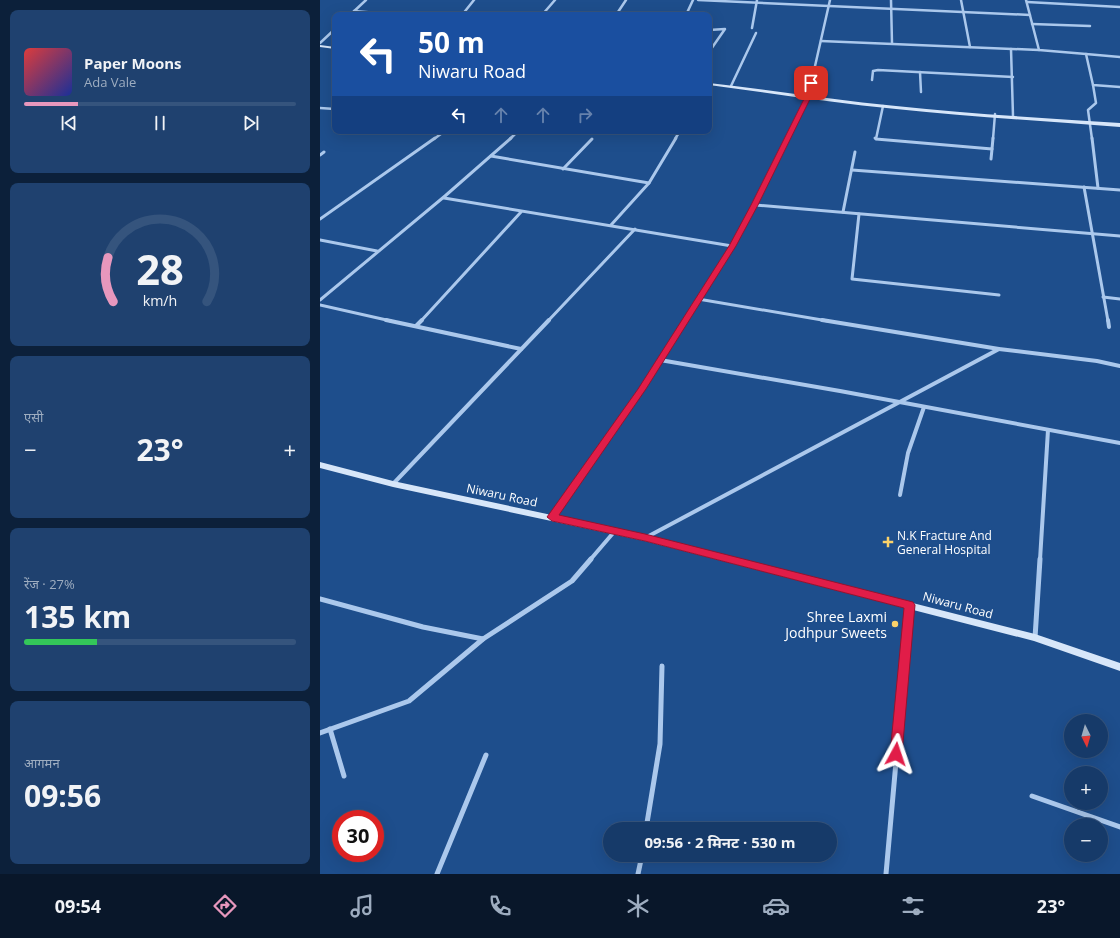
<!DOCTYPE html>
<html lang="hi">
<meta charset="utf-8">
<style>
:root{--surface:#163a69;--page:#1f416f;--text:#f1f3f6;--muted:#9eadc0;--line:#35547d;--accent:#e797bd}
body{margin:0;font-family:"Open Sans","Noto Sans Devanagari",sans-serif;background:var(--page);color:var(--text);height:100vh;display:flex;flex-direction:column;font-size:15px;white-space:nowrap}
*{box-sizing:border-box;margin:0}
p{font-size:13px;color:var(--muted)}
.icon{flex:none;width:22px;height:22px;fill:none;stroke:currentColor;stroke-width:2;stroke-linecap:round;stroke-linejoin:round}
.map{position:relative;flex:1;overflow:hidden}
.sheet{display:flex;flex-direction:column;gap:10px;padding:10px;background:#0c203a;width:320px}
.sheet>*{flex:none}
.top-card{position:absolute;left:12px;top:12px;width:380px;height:122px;border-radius:8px;box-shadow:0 4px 16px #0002,0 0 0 1px var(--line);background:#1a4fa0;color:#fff;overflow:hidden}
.needle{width:26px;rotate:175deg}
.tools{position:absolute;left:744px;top:714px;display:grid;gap:8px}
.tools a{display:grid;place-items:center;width:44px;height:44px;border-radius:50%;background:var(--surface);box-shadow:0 4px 16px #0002,0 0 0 1px var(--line);font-size:20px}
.speed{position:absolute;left:12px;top:810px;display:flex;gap:8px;font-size:20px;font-weight:700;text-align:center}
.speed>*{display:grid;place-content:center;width:52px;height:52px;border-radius:50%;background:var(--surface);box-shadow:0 4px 16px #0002,0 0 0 1px var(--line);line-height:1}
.speed .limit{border:6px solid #d22;background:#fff;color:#111}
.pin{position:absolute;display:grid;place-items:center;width:34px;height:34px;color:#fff;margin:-17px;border-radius:8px;box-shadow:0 2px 6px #0006}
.me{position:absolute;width:44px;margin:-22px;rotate:5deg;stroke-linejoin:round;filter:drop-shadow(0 0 3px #0008)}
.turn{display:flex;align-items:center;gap:14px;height:84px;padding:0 20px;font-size:18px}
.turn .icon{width:52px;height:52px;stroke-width:2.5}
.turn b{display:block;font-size:28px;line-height:34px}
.lanes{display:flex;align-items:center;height:38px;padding:0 20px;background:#0003;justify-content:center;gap:20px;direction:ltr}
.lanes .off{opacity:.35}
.big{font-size:30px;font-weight:700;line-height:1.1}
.sheet .card{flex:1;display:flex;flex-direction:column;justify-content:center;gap:6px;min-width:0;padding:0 14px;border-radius:8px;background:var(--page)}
.sheet .dial{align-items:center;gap:0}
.dial svg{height:104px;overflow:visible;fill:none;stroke:var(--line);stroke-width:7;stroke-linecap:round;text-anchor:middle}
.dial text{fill:var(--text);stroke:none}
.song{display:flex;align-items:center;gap:12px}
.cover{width:48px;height:48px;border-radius:6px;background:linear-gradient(135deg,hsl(0 70% 55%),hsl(230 70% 35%))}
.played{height:4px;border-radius:2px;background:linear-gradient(90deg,var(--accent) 20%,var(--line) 20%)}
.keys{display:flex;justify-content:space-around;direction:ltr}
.heat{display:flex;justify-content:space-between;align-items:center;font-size:22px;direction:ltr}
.charge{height:6px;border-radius:3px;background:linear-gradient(90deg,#34c759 27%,var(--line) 0)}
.trip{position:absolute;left:283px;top:822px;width:234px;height:40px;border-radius:20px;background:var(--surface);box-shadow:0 4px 16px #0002,0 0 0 1px var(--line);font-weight:700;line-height:40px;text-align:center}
.tab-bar{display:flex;height:64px;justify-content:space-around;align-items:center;background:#09172a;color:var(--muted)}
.tab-bar .icon{width:28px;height:28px}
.tab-bar .selected{color:var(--accent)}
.tab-bar b{font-size:18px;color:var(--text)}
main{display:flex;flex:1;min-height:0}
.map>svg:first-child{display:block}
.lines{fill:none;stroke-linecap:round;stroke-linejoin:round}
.street-far3{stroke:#abc8ec;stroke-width:2.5}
.street-far2{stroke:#abc8ec;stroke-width:3}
.street-far1{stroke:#abc8ec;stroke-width:4}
.street{stroke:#abc8ec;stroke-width:5}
.secondary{fill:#d7e6f9;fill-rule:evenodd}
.route{fill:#e11d48;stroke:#92132f}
.poi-dot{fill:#fbd26a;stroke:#1e4e8c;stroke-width:1.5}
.labels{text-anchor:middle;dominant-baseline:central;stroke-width:3;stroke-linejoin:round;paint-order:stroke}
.street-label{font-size:12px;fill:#fff;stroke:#1e4e8c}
.poi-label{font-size:12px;fill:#fff;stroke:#1e4e8c;text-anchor:start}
.near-poi-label{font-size:14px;fill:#fff;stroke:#1e4e8c;text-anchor:end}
</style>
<main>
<section class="sheet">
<div class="card">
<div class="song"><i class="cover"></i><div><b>Paper Moons</b><p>Ada Vale</p></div></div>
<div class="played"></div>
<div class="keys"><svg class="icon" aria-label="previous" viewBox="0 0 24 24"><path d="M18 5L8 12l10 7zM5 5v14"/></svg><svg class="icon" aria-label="pause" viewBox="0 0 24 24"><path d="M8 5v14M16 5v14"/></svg><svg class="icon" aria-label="next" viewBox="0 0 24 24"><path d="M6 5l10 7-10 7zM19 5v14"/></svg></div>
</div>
<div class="card dial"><svg viewBox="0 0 100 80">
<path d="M14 69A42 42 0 1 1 86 69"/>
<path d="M14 69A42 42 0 0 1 10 35" stroke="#e797bd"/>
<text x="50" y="56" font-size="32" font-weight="700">28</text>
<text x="50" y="72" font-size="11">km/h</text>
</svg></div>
<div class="card"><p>एसी</p>
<div class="heat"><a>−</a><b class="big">23°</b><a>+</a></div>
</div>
<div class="card"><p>रेंज · 27%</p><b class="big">135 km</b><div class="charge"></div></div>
<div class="card"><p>आगमन</p><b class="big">09:56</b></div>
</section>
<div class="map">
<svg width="800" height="874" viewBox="0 0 800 874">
<rect width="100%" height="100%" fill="#1e4e8c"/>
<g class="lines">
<g class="street-far3">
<polyline points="378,0 710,15"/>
<polyline points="571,0 572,43"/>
<polyline points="641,0 650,47"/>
<polyline points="706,0 719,50 766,54 773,85 800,87"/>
<polyline points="707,2 800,7"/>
<polyline points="34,11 80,15"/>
<polyline points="30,15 46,0"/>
<polyline points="142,15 154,0"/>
<polyline points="222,15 235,0"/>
<polyline points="296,15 306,0"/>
<polyline points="366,15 373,0"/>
<polyline points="712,24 770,26"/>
<polyline points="432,28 437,0"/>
<polyline points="389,30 405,29 389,52"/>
<polyline points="501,41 719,50"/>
<polyline points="0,43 15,29"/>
<polyline points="691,49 693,116"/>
<polyline points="766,54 800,57"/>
<polyline points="600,72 601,92"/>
<polyline points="552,80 553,71 558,70 693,77"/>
<polyline points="411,86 436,33"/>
<polyline points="0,108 15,109"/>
<polyline points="114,139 125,131"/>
<polyline points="190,139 198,131"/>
<polyline points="355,139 360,131"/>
<polyline points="468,139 488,97 510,0"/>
<polyline points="556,139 563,106"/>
<polyline points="673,139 675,114"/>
<polyline points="772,139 768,110 776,103 773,85"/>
</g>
<g class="street-far2">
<polyline points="555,138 556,139 672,149 673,138"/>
<polyline points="772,138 778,188"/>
<polyline points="0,155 4,152"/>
<polyline points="171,156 329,183"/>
<polyline points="671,159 672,149"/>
<polyline points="243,169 272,139"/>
<polyline points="532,170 800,190"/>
<polyline points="764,187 788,321"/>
<polyline points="124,198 412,246"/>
<polyline points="435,205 800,236"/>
<polyline points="523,212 535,152"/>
<polyline points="539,214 532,279 679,295"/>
<polyline points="0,219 115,138"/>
<polyline points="291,225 329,183 356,138"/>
<polyline points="0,240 57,251"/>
<polyline points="783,297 800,299"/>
<polyline points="378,299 508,321"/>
<polyline points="0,300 125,196 191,138"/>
<polyline points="0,305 71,321"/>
<polyline points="101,321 201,212"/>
<polyline points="228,321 315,229"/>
<polyline points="365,321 412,246 435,205 468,138"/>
</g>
<g class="street-far1">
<polyline points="66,320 201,349"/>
<polyline points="502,320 679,349 777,361 800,366"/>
<polyline points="788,320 789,327"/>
<polyline points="96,326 102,320"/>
<polyline points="340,360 520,391 800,443"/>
<polyline points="73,484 229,320"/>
<polyline points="580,495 588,453 604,407"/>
<polyline points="232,517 322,389 366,320"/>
<polyline points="325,538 679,349"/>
<polyline points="270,560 294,532"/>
<polyline points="720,560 728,430"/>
</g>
<g class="street">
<polyline points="0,599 103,627 163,639 252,581 271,559"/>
<polyline points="715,638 720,559"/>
<polyline points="10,729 24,776"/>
<polyline points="0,733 89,701 163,639"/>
<polyline points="712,796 800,827"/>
<polyline points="326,829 340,744 342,666"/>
<polyline points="117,874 166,755"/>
<polyline points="318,874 322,855"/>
<polyline points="566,874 590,605"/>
</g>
<g class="secondary">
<polygon points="0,45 15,47 15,49 0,47"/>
<path d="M 389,83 C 451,90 513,100 576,106 C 650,114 725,118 800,123 L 800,127 C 725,121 650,117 576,109 C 513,103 451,93 389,85 Z"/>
<polygon points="0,462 73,481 325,535 715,634 800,663 800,671 714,641 325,541 73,487 0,468"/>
</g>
</g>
<polygon class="route" points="489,82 494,83 491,97 438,205 416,246 326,389 239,515 325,534 593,602 595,605 582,754 581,757 576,759 572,757 570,754 584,608 325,541 232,521 227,517 318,389 409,246 431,205 485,97"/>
<g class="poi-dot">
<path d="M566 536h4v4h4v4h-4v4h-4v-4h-4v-4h4z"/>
<circle cx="575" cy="624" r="4"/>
</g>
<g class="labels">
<g class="street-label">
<text transform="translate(182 495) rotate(12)">Niwaru Road</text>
<text transform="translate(638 605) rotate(15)">Niwaru Road</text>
</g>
<g class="poi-label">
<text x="577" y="535">N.K Fracture And<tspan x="577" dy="14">General Hospital</tspan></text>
</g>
<g class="near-poi-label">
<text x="567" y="616">Shree Laxmi<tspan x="567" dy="16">Jodhpur Sweets</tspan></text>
</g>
</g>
</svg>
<div class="tools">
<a><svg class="needle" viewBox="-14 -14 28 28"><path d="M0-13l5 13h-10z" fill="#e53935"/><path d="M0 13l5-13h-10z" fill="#9eadc0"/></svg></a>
<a>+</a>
<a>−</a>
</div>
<div class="speed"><div class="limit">30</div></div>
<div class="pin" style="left:491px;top:83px;background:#d93025"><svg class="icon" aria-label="arrive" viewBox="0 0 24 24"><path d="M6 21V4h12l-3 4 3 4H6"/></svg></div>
<svg class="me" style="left:576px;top:754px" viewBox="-20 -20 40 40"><path d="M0-17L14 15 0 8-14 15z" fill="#e11d48" stroke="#fff" stroke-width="4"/></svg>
<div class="trip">09:56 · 2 मिनट · 530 m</div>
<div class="top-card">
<div class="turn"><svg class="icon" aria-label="left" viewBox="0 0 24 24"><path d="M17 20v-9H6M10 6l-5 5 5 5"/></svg><div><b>50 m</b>Niwaru Road</div></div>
<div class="lanes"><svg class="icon" aria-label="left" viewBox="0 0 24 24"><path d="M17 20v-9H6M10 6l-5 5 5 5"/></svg><svg class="icon off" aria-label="ahead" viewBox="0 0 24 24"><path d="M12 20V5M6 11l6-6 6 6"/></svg><svg class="icon off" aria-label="ahead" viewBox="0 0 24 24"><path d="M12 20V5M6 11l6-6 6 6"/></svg><svg class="icon off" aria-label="right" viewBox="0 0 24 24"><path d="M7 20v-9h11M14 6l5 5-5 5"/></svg></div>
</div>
</div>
</main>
<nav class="tab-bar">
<b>09:54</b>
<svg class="icon selected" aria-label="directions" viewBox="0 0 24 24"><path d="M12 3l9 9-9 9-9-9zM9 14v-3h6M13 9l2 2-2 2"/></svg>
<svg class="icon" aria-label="music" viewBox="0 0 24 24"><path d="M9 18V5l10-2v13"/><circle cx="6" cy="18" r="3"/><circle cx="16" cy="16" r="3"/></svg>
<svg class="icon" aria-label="phone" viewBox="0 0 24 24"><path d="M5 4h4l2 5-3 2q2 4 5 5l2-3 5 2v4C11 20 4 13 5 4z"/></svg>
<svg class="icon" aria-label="climate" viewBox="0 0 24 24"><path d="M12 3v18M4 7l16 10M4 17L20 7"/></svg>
<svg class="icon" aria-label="car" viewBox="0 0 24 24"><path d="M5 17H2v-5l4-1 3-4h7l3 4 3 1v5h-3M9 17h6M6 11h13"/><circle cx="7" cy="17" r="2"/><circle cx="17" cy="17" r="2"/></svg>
<svg class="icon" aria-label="filters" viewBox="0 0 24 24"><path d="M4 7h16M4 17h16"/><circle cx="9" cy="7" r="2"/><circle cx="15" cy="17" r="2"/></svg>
<b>23°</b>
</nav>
